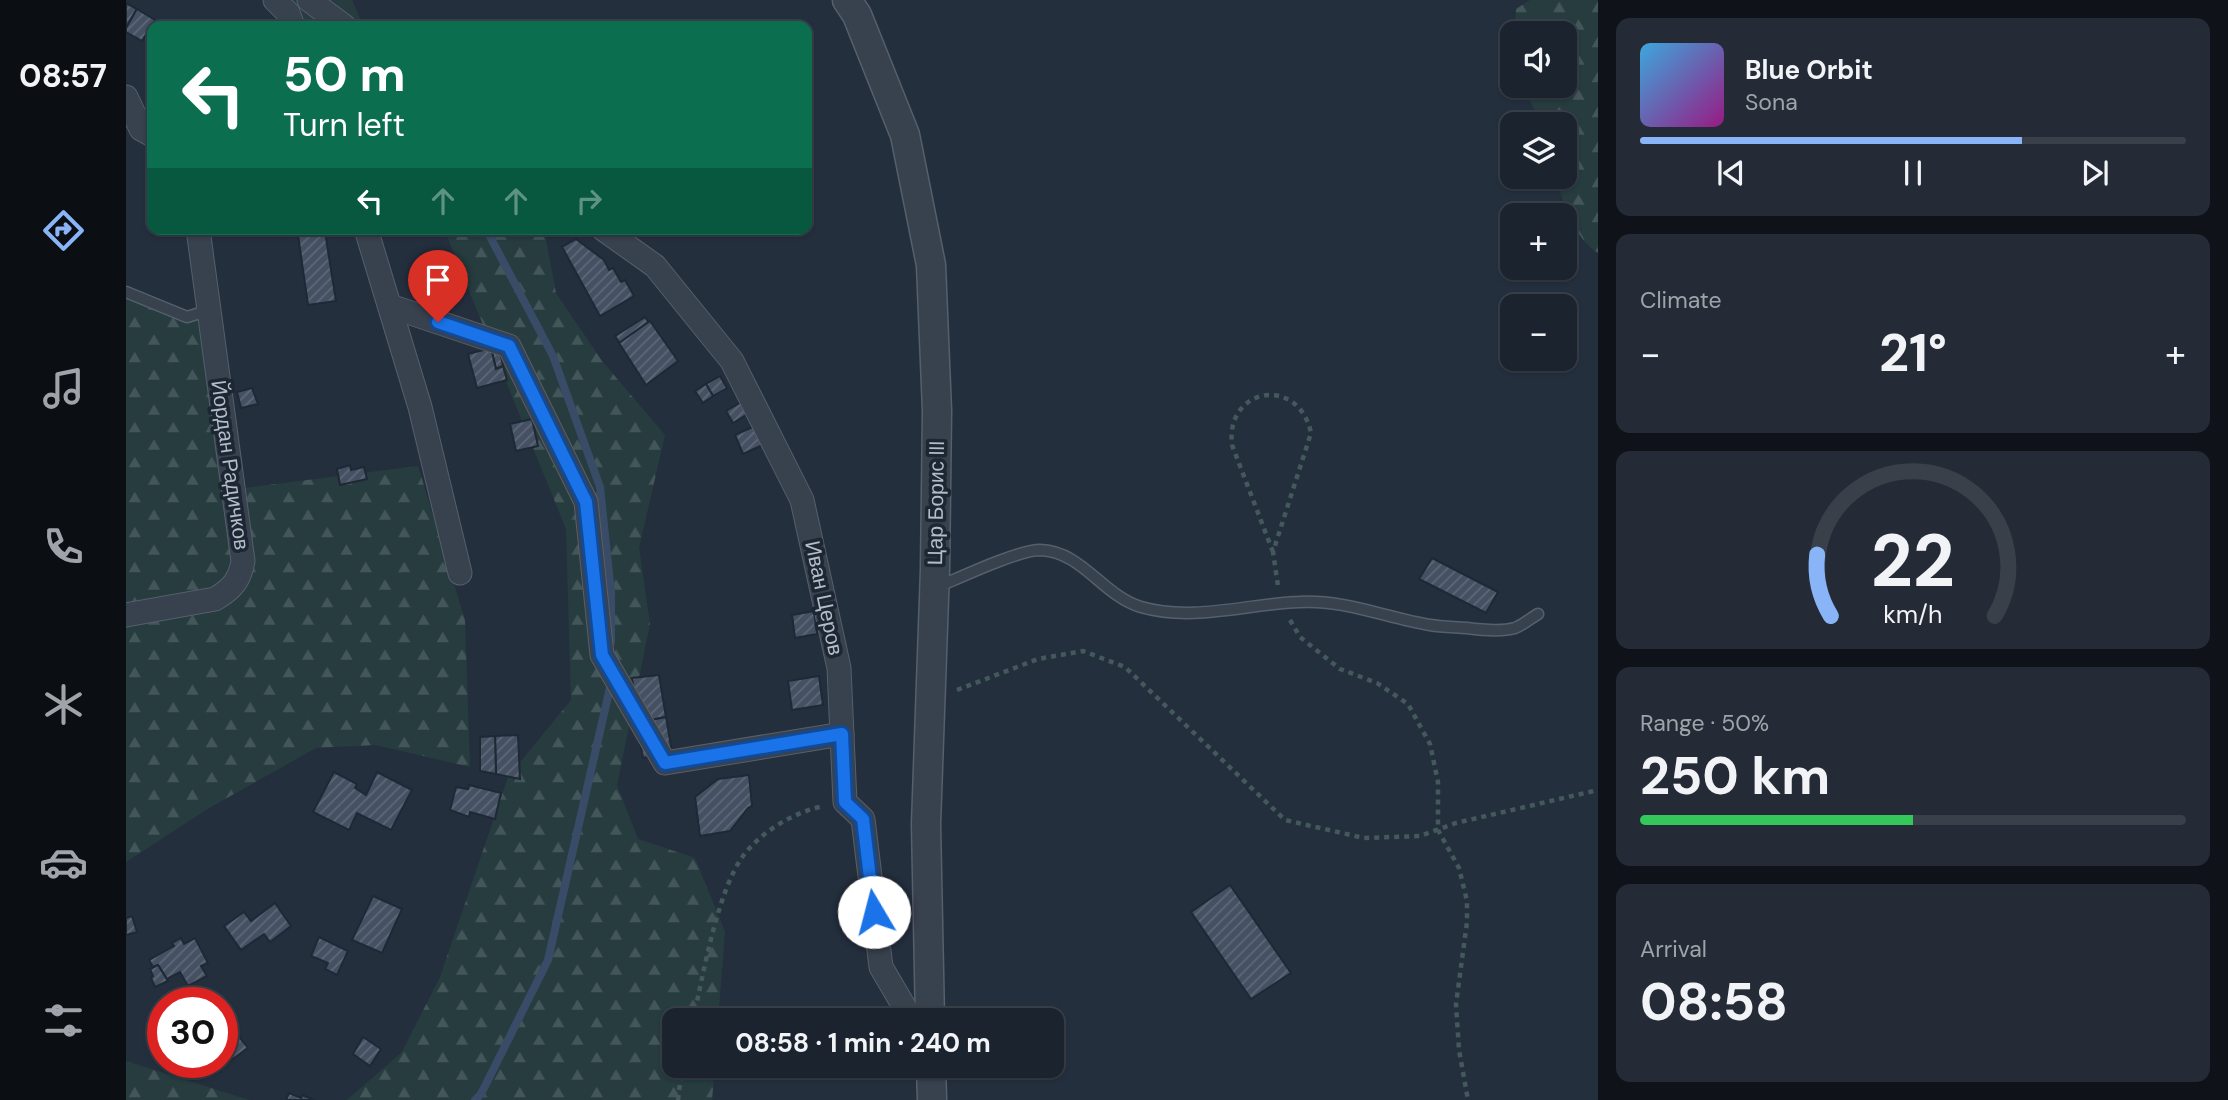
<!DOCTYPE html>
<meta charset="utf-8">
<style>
:root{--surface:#1b232e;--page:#242b36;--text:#f1f3f6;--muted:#a0a4aa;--line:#39404a;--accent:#8ab4f8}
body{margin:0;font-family:"DM Sans",sans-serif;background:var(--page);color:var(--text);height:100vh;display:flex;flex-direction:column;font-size:26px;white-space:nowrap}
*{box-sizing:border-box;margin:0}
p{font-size:23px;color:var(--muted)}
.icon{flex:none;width:38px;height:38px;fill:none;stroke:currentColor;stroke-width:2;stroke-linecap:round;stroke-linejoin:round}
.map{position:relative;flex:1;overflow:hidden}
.drawer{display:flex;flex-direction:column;gap:18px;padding:18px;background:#0f1319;width:630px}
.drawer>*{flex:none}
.top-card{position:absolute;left:21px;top:21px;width:665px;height:214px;border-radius:14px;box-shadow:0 2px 5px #0004,0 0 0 2px var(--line);background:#0b6e4f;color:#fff;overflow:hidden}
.controls{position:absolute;left:1374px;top:21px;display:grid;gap:14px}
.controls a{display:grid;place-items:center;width:77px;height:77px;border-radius:14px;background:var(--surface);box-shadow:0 2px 5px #0004,0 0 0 2px var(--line);font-size:35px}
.speed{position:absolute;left:21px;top:987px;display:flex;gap:14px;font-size:35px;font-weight:700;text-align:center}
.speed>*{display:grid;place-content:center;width:91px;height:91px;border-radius:50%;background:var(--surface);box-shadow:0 2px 5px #0004,0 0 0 2px var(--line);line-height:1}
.speed .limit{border:10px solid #d22;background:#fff;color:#111}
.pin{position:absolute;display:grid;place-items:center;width:60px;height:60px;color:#fff;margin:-72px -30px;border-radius:50% 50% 50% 0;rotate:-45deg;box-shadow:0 0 7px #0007}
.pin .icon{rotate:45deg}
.me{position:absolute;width:77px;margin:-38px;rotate:352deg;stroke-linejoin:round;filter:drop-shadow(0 0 5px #0008)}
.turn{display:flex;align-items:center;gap:24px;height:147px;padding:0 21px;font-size:32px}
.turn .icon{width:91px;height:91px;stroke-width:2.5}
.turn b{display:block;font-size:49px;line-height:60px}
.lanes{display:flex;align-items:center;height:66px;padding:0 21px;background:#0003;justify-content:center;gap:35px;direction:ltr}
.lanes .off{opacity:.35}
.big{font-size:52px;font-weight:700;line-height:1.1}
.drawer .tile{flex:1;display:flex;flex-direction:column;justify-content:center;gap:10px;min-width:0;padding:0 24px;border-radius:14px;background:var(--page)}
.drawer .dial{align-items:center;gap:0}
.dial svg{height:182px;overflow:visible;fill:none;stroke:var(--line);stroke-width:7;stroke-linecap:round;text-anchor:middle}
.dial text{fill:var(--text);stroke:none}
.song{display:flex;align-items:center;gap:21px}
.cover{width:84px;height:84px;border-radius:10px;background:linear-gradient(135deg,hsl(200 70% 55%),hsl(310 70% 35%))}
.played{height:7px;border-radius:4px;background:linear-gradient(90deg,var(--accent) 70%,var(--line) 70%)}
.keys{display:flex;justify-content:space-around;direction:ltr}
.heat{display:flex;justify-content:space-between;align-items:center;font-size:38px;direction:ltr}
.charge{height:10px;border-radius:5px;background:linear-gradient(90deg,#34c759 50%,var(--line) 0)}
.trip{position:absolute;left:536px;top:1008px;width:402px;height:70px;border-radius:14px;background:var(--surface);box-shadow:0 2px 5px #0004,0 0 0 2px var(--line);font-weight:700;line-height:70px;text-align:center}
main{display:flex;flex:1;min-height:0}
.menu{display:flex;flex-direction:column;width:126px;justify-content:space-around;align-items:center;background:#0b0e12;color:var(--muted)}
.menu .icon{width:49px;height:49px}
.menu .selected{color:var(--accent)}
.menu b{font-size:32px;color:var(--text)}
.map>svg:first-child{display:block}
.forest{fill:url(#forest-firs)}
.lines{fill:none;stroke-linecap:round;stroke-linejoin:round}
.stream{stroke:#394c67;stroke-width:8}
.building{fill:url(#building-hatch);stroke:#1f2835;stroke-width:2}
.service-casing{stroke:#565f6c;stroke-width:13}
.minor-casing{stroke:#565f6c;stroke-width:25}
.tertiary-casing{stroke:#565f6c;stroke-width:31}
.path{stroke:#44595c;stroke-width:4.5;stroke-dasharray:5 5;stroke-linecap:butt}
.service{stroke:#38414e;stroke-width:10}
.minor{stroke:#38414e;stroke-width:23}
.tertiary{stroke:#38414e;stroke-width:28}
.route-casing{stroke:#114b97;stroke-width:18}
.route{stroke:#1a73e8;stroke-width:12}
.labels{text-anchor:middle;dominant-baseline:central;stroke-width:7;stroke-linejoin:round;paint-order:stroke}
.street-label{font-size:21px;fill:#b4bcc9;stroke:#1d2633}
</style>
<main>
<nav class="menu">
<b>08:57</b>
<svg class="icon selected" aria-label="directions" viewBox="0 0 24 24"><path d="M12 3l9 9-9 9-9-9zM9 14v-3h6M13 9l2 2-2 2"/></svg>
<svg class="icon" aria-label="music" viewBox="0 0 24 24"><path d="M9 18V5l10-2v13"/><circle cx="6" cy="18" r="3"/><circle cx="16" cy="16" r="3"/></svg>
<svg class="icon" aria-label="phone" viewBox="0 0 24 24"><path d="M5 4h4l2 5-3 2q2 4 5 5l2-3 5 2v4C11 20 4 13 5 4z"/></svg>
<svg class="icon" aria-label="climate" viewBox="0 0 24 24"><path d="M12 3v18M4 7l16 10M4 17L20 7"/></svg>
<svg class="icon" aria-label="car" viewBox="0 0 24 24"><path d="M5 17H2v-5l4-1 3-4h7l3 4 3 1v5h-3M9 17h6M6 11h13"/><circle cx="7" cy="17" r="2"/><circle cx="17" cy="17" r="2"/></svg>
<svg class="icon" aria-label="filters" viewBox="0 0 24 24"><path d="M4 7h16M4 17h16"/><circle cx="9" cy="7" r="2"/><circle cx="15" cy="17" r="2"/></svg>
</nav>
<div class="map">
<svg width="1472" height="1100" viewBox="0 0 1472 1100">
<defs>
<pattern id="forest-firs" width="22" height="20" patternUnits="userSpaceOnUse" patternTransform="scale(1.75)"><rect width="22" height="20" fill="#263c3f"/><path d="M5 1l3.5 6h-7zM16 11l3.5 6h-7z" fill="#435659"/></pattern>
<pattern id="building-hatch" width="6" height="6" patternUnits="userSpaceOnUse" patternTransform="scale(1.75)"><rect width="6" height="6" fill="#455162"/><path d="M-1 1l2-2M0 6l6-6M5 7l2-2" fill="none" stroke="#5d6877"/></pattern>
</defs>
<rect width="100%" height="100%" fill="#242f3e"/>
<g class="forest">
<polygon points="151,0 226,0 237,26 161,26"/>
<path d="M 1404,0 L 1472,0 L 1472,253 C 1448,238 1437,203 1430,177 L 1438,177 L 1438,124 L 1415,124 L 1397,86 L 1438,86 L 1438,33 L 1389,33 L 1390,9 Z"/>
<polygon points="318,229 418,229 430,293 476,361 539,435 513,548 524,624 491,785 512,839 569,858 599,932 592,1020 548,1020 548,1066 589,1066 586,1100 221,1100 276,1052 314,977 382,777 445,700 440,529"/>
<polygon points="0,293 70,313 103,490 292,466 339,620 344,767 250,745 190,748 83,808 0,862"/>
<polygon points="0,1061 123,1100 0,1100"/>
</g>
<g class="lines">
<g class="stream">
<polyline points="360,229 427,356 474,487 485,593 485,642"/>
<polyline points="349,1100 355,1094 422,960 485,683"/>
</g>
</g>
<g class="building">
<polygon points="0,3 11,9 0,28"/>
<polygon points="11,9 29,20 16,41 0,32 0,28"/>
<polygon points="154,229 192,229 156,237"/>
<polygon points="199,232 210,301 182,305 172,235"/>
<polygon points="450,239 478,260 483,270 487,268 495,282 499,280 508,296 474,316 436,247"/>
<polygon points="519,317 545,356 515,376 489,336"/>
<polygon points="524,321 552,361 520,385 493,343"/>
<polygon points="373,346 377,366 370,369 365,348"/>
<polygon points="365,348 370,369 377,366 381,380 351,388 342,354"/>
<polygon points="594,376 601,388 587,396 580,384"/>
<polygon points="580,384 587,396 577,403 569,391"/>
<polygon points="126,388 132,404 115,408 111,392"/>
<polygon points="617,401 625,412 607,423 600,411"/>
<polygon points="406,419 412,446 390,451 384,424"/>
<polygon points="631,425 639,444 617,454 609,435"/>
<polygon points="224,465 225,470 238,467 241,479 214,485 211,469"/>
<polygon points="1306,558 1372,592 1360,613 1293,579"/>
<polygon points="688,611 691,634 669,638 666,615"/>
<polygon points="533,675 540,717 513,722 506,678"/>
<polygon points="693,676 697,705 666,710 662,681"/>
<polygon points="540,717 546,752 517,758 511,723"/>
<polygon points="392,735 394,779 370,774 369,736"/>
<polygon points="369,736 370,774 354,771 354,737"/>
<polygon points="208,772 231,784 229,788 240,795 251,772 286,790 265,830 231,813 223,830 187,812"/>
<polygon points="623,775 626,806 622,808 604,831 574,836 569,797 592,779"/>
<polygon points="343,785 375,793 369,819 344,812 343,817 324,810 330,787 342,789"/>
<polygon points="1104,885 1165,973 1125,999 1065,912"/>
<polygon points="247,896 276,909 256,953 226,940"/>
<polygon points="149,903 165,926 144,942 138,934 115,950 98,926 118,912 125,921"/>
<polygon points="6,916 11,932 0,935 0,918"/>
<polygon points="193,937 222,951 211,975 199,969 202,963 185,956"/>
<polygon points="55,938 58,944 69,938 82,963 75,966 81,976 62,986 54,972 41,979 32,965 27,967 23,960 48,946 46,943"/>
<polygon points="32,965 42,981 29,987 25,978 27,976 24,969"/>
<polygon points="96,1015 122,1048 101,1063 96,1057"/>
<polygon points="237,1037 255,1049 244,1066 227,1054"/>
<polygon points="163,1093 175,1098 176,1095 188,1100 160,1100"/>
</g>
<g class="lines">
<defs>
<g id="service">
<polyline points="0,292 61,317 74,313 80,305"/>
<path d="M 809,588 C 833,578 892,550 914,550 C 956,551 977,596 1015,607 C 1067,622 1121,604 1173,602 C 1217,599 1261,618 1304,625 C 1316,627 1329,627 1341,628 C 1356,630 1375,632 1389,628 C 1397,625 1405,618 1412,614"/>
</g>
<g id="minor">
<polyline points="149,0 162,13 167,26"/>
<polyline points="183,0 218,26"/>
<polyline points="0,97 15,129 26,135"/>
<polyline points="240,229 294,407 334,573"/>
<polyline points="477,229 529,266 606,361 676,500 713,668 719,802 737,819 755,967 786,1020"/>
<polyline points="264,306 383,346 460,502 476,655 539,763 716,734"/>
<path d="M 0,615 L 89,599 C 106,589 114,580 117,561 L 72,229"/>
</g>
<g id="tertiary">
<polyline points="721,0 731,15 779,135 805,265 811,411 809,570 800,824 804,1020"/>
<polyline points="805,1066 806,1100"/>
</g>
</defs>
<use href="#service" class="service-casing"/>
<use href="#minor" class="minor-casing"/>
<use href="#tertiary" class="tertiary-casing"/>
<g class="path">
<path d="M 1147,552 L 1106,445 C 1099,387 1173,375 1185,433 L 1147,552 L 1152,586"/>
<polyline points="1164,620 1174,637 1214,669 1251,683 1282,704 1304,744 1312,782 1312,830 1333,868 1341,901 1341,922 1330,1004 1333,1050 1342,1100"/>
<polyline points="831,690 912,659 957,651 999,667 1159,820 1238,838 1294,836 1330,823 1472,790"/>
<path d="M 567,1020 C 577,976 591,892 617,856 C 636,831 668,812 698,806"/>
<polyline points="552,1100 556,1066"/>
</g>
<use href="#service" class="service"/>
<use href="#minor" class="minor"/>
<use href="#tertiary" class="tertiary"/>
</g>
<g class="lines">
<defs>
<polyline id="route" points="312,322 383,346 460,502 476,655 539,763 716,734 719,802 737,819 748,912"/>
</defs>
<use href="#route" class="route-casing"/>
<use href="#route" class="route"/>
</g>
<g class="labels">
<g class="street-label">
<text transform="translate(104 465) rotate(82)">Йордан Радичков</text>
<text transform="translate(810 503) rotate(-89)">Цар Борис III</text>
<text transform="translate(698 598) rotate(78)">Иван Церов</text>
</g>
</g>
</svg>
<div class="controls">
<a><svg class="icon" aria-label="sound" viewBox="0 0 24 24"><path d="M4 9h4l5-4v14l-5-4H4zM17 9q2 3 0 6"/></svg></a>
<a><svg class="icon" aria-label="layers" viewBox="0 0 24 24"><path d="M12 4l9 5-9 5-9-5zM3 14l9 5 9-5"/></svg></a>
<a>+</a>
<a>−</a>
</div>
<div class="speed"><div class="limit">30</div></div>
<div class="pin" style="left:312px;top:322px;background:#d93025"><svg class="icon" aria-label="arrive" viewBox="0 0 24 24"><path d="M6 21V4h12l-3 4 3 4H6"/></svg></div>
<svg class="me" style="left:748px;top:912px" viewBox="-20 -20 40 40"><circle r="19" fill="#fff"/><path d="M0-13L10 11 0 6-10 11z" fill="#1a73e8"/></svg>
<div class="trip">08:58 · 1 min · 240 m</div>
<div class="top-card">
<div class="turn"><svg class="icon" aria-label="left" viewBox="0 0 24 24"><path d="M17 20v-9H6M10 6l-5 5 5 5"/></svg><div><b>50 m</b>Turn left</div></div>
<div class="lanes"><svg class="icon" aria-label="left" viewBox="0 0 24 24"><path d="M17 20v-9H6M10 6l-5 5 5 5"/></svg><svg class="icon off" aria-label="ahead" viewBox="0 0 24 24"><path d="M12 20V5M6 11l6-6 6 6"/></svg><svg class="icon off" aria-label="ahead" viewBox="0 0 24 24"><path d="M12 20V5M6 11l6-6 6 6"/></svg><svg class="icon off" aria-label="right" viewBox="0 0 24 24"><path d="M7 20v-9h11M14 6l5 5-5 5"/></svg></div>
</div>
</div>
<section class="drawer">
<div class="tile">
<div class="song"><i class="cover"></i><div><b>Blue Orbit</b><p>Sona</p></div></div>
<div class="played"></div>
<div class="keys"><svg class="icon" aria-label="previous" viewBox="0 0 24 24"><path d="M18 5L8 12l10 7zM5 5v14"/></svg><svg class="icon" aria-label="pause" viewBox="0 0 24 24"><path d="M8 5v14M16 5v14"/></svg><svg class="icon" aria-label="next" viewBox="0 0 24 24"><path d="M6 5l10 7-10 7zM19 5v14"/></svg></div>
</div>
<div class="tile"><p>Climate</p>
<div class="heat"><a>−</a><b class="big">21°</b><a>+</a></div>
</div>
<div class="tile dial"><svg viewBox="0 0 100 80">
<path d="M14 69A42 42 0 1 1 86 69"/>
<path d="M14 69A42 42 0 0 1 8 42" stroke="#8ab4f8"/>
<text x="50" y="56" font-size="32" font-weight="700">22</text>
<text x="50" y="72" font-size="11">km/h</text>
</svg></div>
<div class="tile"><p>Range · 50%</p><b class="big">250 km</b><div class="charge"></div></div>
<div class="tile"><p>Arrival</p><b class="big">08:58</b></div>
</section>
</main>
